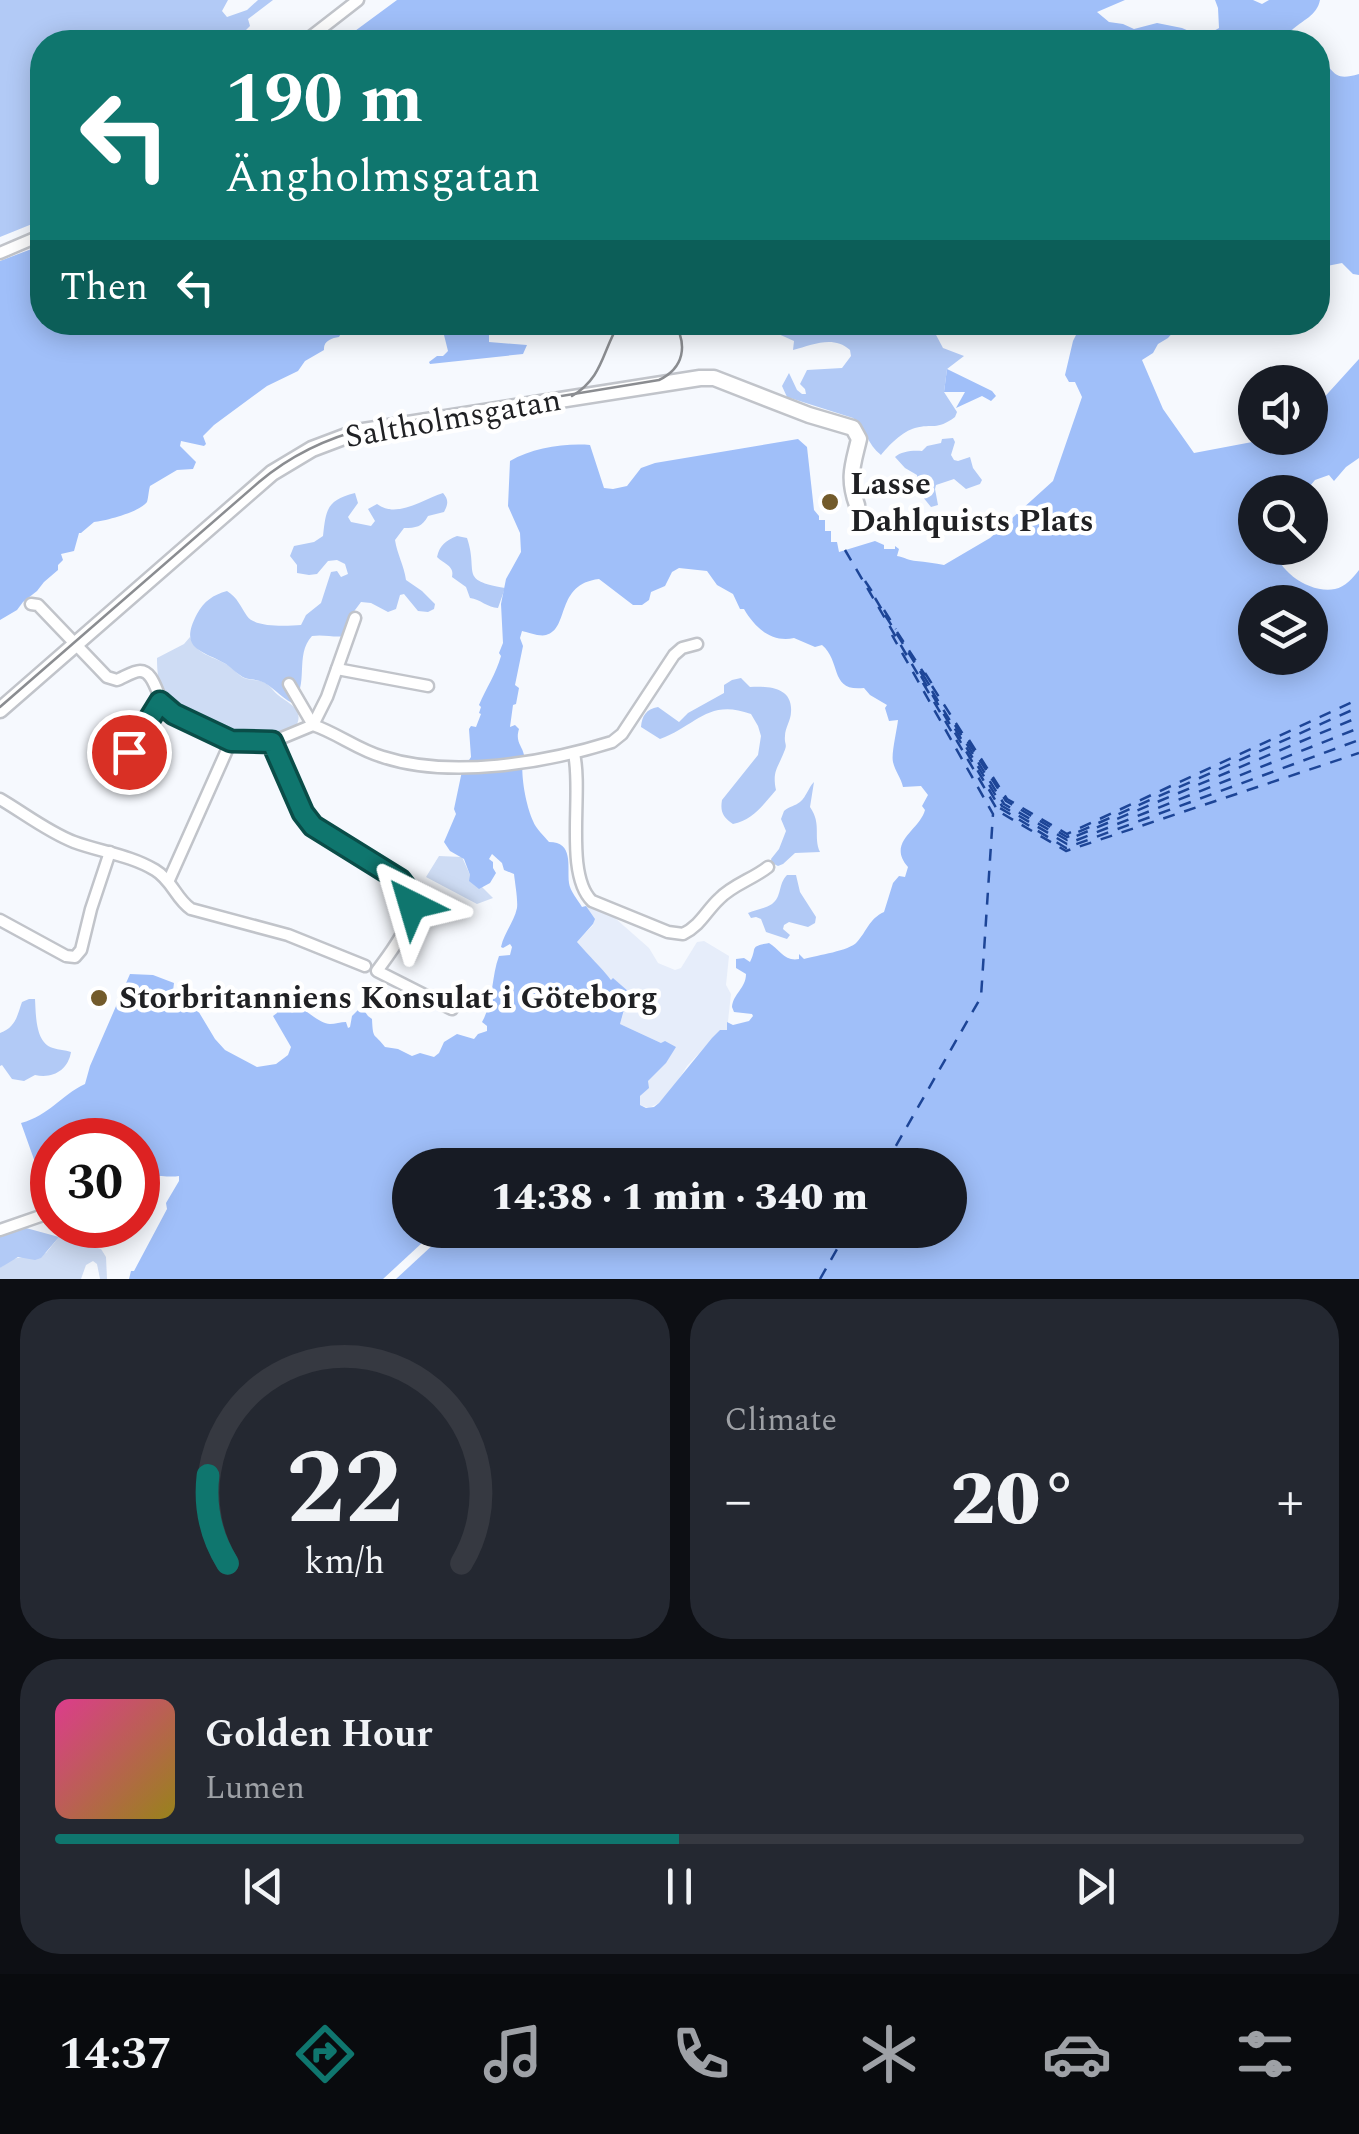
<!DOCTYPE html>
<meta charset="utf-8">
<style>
:root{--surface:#171b24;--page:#242831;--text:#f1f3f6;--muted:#9ea1a6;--line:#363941;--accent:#0f766e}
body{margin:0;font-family:Spectral,serif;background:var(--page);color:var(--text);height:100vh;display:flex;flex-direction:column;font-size:38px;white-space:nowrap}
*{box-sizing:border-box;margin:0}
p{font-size:32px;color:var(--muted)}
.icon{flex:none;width:55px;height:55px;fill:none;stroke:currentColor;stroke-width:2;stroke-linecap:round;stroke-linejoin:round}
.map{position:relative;height:1279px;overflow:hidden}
.side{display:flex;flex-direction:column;gap:20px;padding:20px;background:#0d0f14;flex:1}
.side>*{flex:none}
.guide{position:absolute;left:30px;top:30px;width:1300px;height:305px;border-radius:40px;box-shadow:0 5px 25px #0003;background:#0f766e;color:#fff;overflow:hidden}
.tools{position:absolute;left:1238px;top:365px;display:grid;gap:20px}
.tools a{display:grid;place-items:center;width:90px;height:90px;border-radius:50%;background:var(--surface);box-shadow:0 5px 25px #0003;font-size:50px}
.speed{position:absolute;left:30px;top:1118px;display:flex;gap:20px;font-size:50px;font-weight:700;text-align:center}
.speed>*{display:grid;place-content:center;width:130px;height:130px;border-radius:50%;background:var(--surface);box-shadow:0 5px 25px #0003;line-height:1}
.speed .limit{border:15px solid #d22;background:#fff;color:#111}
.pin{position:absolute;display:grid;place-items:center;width:85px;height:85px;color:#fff;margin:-42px;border:5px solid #fff;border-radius:50%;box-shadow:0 2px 10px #0007}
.me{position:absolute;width:110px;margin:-55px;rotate:320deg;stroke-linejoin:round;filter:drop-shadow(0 0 8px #0008)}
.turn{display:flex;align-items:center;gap:35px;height:210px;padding:0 30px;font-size:45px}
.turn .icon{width:130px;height:130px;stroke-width:2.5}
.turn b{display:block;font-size:70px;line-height:85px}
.then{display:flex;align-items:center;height:95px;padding:0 30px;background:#0003;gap:20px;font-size:38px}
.big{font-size:75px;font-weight:800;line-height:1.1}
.side .widget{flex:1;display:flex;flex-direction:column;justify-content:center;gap:15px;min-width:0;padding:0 35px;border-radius:40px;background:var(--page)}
.side .dial{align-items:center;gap:0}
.dial svg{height:260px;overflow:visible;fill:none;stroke:var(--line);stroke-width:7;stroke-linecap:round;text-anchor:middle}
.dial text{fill:var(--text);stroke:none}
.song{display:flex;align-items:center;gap:30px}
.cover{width:120px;height:120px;border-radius:15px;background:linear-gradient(135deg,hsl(330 70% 55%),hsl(50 70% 35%))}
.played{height:10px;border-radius:5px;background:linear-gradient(90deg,var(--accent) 50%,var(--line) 50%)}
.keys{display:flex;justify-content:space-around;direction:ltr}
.heat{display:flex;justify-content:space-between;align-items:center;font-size:55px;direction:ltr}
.side .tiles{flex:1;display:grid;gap:20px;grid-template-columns:1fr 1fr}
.widget:last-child{grid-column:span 2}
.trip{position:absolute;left:392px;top:1148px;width:575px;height:100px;border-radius:50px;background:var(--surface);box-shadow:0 5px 25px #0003;font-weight:800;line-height:100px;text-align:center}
.dock{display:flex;height:160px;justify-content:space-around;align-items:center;background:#090b0e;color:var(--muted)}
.dock .icon{width:70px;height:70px}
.dock .current{color:var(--accent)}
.dock b{font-size:45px;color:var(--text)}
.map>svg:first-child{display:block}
.built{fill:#e6edfa}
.green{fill:#cedcf4}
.forest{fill:#b2caf6}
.water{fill:#a0bff9;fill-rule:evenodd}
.pier{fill:#f6f9fe}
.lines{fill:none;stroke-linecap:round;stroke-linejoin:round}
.ferry{stroke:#1d4597;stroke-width:2.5;stroke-dasharray:12 10;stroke-linecap:butt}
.street-casing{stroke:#c1c4ca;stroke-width:15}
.secondary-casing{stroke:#c1c4ca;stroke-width:19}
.street{stroke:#fff;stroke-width:10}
.secondary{stroke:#fff;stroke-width:14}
.tram{stroke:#8b8d91;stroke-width:2.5}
.route-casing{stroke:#0a4d48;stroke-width:25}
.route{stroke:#0f766e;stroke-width:18}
.poi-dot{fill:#735b2b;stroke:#fff;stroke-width:4}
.labels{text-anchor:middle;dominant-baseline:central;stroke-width:9;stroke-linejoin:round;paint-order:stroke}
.street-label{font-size:32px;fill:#202124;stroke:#fff}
.poi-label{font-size:32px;font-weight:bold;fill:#202124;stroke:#fff;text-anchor:start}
</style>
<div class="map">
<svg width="1359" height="1279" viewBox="0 0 1359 1279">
<rect width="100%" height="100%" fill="#f6f9fe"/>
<polygon class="built" points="606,901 616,919 649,948 658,963 675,970 681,968 697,942 704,941 729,956 726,985 731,994 727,1030 720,1031 687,1066 676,1084 659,1103 649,1108 640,1105 640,1096 648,1088 648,1081 661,1043 620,1024 629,995 614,979 612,980 606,975 577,942 593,925 594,919 586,906"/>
<g class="green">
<path d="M 190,637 C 197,655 210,655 226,664 C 232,667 238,675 244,678 C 252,681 260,679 267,684 C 271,687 274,692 278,695 C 286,702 304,708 297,724 C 295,729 291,730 285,732 C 252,745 226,733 196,718 C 185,713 171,707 165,696 C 158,685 157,671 157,658 L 184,644 Z"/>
<polygon points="439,856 462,857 470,875 493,898 477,904 426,877"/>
<polygon points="59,1237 101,1249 106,1257 107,1279 100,1279 97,1264 93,1261 86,1265 81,1279 0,1279 0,1268 12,1259 46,1253"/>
</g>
<g class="forest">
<polygon points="0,0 228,0 222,11 227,17 247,10 258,0 273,0 248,19 250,26 234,42 42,42 42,220 0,237"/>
<path d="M 765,322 L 938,323 L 935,333 L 943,348 L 964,356 L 947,369 L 944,392 L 957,412 L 955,417 C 936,431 933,423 915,428 C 903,431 888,446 881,455 C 867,444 866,429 853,418 L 787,397 L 782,386 L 789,373 L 797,390 L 802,394 L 806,394 L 805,389 L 800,384 L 807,370 L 842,368 L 851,356 L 850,350 C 833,335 813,345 793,350 L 794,341 L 765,328 Z"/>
<path d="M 953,438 L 955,442 L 951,455 L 954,460 L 958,461 L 970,457 L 973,468 L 982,480 L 980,484 L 966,489 L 954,479 L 936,485 L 935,489 L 938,505 L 931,507 L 918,491 L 917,475 L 905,468 L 895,457 C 901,451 914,450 922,451 L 927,446 L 941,443 L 942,439 Z"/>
<path d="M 355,493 L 358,503 L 348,517 L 351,522 L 371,526 L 375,521 L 368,509 L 377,504 C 397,519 423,499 443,493 C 449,500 448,504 444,512 L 428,516 C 422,527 416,528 404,528 L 395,540 C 397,554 404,565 406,580 L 422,591 L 435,604 L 434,609 L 428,612 L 418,611 L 404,594 L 400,595 L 396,609 L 388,612 L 371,603 L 361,602 L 352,614 L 346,636 C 334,638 324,634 312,636 C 294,655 310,686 292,703 C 280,697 272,685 260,681 C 255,679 250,680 245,678 C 238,675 232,668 226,664 C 202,650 178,650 197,614 C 204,601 213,595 227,591 C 238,598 240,606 247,616 C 255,628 287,626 301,625 L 306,615 L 321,603 L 331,572 L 337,571 L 341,577 L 348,574 L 345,564 L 337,560 L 328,561 L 317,574 L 309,575 L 297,573 L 297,565 L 290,556 L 294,546 L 314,542 L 323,536 C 326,509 327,500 355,493 Z"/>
<path d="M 457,536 L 467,538 C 479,573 458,580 505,588 L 498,608 C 488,608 480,599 470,598 L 466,587 L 452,577 C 455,566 444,564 437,557 C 440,545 445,541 457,536 Z"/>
<path d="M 741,678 L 750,687 C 768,686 793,687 791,712 C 791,720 785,728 785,736 C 784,745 788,743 784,752 C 778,768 772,771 776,790 C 763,805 753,820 733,824 C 723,817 720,812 722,800 L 758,755 L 761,736 L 758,726 L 751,714 C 708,698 696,726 660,739 L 641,727 C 642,716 646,709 658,707 L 679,722 L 688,713 L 724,693 L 724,685 L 732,680 Z"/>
<path d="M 814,782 L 810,807 C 822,824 813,837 820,852 L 795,853 L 783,864 L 778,866 L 772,863 L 771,859 L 779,849 L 786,831 L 781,819 L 784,811 C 790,806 795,806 800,802 C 807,796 808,788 814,782 Z"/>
<path d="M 787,875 L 796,875 L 800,892 L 816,917 L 815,923 L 808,927 L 789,922 L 784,925 L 783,929 L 790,935 L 787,939 L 766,932 L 761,919 L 756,917 L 751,918 L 748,913 C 756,910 766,908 772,904 C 782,897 778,884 787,875 Z"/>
<path d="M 29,999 L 35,999 C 36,1014 35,1043 53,1048 C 59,1050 65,1050 71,1052 C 68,1070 53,1079 35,1075 L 24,1081 L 12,1079 L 2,1065 L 0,1066 L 0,1033 C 16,1027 17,1016 22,1002 Z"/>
<polygon points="26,1228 59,1237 41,1258 35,1260 18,1257 0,1268 0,1237"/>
</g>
<g class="water">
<path d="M 397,0 L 1125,0 L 1097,12 L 1109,22 L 1123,24 L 1134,29 L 1157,23 L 1182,28 L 1203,37 L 1219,28 L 1218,8 L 1215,0 L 1253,0 L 1262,4 L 1269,0 L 1320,0 C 1317,16 1302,20 1291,31 L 1291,41 L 1295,42 L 340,42 Z"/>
<path d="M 1318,56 C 1336,71 1332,82 1359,74 L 1359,275 L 1353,274 L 1342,263 L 1327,266 L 1326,257 L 1318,253 Z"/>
<path d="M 42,245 L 42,322 L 347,323 L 339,337 C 332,338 323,341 324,350 L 305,361 L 298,371 L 267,386 L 214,425 L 203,436 L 206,444 L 204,446 L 181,441 L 180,446 L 196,462 L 193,469 L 177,470 L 150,486 C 149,489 148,499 147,502 C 140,512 105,521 94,522 L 81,533 L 79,533 L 74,551 L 61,554 L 63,560 L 58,565 L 58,570 L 44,582 L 37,591 L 23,602 L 17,610 L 0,620 L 0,261 Z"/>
<path d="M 1160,322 L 1162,329 L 1172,326 L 1176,329 L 1168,338 L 1158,344 L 1153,353 L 1142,360 L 1163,409 L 1194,453 L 1273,438 L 1310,438 L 1310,413 L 1359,359 L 1359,458 L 1346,467 L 1334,481 L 1329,475 L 1315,480 L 1305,492 L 1255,492 L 1255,548 L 1275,548 C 1277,571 1310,594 1335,589 C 1345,587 1353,578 1359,570 L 1359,1279 L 129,1279 L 131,1271 L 134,1271 L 167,1209 L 166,1203 L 179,1181 L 179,1176 C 168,1178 155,1174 145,1176 C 135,1166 138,1154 138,1140 L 52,1140 L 52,1155 L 36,1165 L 21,1123 C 50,1115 60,1096 85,1084 L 90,1066 L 130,974 L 153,975 L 174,983 L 173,991 L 191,999 L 215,1039 L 225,1050 L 257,1067 L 276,1064 L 288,1055 L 291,1047 L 273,1016 L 277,1013 L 275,998 L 281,993 C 295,999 315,1023 330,1024 C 335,1024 341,1022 346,1022 L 348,1028 L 350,1027 L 352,1016 L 360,1008 L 363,1009 L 368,1016 L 372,1019 C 373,1041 374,1032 385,1047 L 398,1049 L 412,1056 L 420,1053 L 434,1057 L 439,1053 L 444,1042 L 457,1034 L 474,1039 L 478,1034 L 487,1031 L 487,1026 L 482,1022 C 494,1001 491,977 499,956 L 510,955 L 512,947 L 510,944 L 503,948 L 501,947 C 504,933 514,922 517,908 C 518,900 515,883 514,874 L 504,870 L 502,863 L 492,854 L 489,859 L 493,862 L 493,868 L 496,873 L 490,883 L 479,889 L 469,881 L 470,875 L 464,859 L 450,851 L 444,842 L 456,814 L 454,809 L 462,771 L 471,757 L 469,729 L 471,726 L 476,727 L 481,714 L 479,713 L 481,707 L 479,705 C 486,688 496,674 501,656 L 499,653 L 503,643 L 501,604 L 506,579 L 521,552 L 520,533 L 508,506 L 510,461 C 532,448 565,443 590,445 L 604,488 L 613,489 L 627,486 L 641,468 L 655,463 L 798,439 L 807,447 L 814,510 L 819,516 L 819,520 L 825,520 L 825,531 L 831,531 L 831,542 L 837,542 L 839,552 L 875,541 L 884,545 L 884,549 L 895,549 L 895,546 L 899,549 L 897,556 C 904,557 910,561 916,561 C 926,562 935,563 944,565 L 990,538 L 1053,481 L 1082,397 L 1075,382 L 1069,382 L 1065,375 L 1073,341 L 1082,323 ZM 679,568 L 707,571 L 717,585 L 733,594 L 740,609 L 744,609 C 755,628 772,643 794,638 L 815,647 L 822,645 C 842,662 829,692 864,688 L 870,695 L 887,705 L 885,708 L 889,721 L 898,720 C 897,730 891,754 893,762 C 895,771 901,778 903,787 L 921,786 L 928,795 L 922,806 L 925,810 C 920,830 886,842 908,867 L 905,877 L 899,876 L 893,883 L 884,912 C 869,919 867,931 857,942 C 849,951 818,955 804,959 L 799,954 L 799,959 C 785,962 779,949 769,943 C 748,947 758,947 750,962 L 744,958 L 736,959 L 736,968 L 746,974 C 746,988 733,994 732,1007 L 734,1012 L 752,1014 L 753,1016 L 749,1021 L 733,1025 L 727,1022 L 727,1030 L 720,1030 L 712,1038 L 659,1103 L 654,1107 L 646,1108 L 640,1105 L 640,1096 L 649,1088 L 648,1081 L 666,1063 L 676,1047 L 665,1041 L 661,1043 L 620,1024 L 629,992 L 613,978 L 611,980 C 601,967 589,956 577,942 L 593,924 L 595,919 L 586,906 L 582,907 C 578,900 570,891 569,883 C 567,866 574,842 549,842 C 544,836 536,829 533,821 C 526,806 519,770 524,755 C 522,745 515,742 519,729 L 515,725 L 510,727 L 513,705 L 516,704 L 519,688 L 515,685 L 523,646 L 520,638 L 522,631 C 527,632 540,637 546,635 C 570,629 555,584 599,579 L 633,605 L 642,605 L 649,600 L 651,592 L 665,586 L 672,572 ZM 1255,602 L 1310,602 L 1310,658 L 1255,658 ZM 410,1165 L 950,1165 L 950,1230 L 410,1230 Z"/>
<polygon points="444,323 494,323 493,328 489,329 489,342 527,345 523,354 430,364 429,362 437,356 443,356 448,351 443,331 446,326"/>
<polygon points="947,369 992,391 996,396 991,401 982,396 956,408 965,392 944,392"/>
</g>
<polygon class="pier" points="436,1230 449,1230 396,1279 383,1279"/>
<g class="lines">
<g class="ferry">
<polyline points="845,550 998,811 1066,851 1359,753"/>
<polyline points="865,581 877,599"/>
<polyline points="875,598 884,613"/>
<polyline points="884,610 896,629"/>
<polyline points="885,615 923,676"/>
<polyline points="897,632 925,675"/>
<polyline points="925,673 934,687"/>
<polyline points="923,675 932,689"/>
<polyline points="921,676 1000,808 1066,848 1359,740"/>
<polyline points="932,686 1006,801 1067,837 1359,707"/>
<polyline points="932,691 1002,806 1067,844 1359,728"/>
<polyline points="955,725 1004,804 1067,840 1359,717"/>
<polyline points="969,740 1007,799 1067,834 1359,699"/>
<polyline points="885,1165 981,997 993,814 892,635"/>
<polyline points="820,1279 848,1230"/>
</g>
<defs>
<g id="street">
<polyline points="304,42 358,0"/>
<polyline points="0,253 42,235"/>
<path d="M 31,604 L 38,605 L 107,677 L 117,680 C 123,678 133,671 140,671 C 155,671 157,699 167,709 L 224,738 L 238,742 L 272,742 L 313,725 C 337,733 358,750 383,757 C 451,779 545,763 612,742 L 622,734 L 674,655 L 682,648 L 697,644"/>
<polyline points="337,669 428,686"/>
<polyline points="289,684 313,725"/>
<polyline points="313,725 327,697 355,618"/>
<path d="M 272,742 L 303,813 L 313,827 L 400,881 C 429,907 394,947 377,971 L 452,1009"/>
<path d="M 574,754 C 583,793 564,874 592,901 L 668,932 L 683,934 C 701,925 706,911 719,899 C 732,885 753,879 768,867"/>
<polyline points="113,777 161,702"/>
<path d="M 0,799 C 24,813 48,832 74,842 C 101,852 130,855 155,870 C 172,880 176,899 191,909 L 288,935 L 365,966"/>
<polyline points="169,880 231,741"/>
<polyline points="0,920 66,956 75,957 81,950 91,909 110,852"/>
<polyline points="138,1203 143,1203"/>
<polyline points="0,1230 52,1212"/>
</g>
<path id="secondary" d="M 0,710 L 272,473 L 312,449 L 357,432 L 700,378 L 714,378 L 809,415 L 853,428 L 859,439 C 853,465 847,477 857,505"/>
</defs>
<use href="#street" class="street-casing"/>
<use href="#secondary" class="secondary-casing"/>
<use href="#street" class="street"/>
<use href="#secondary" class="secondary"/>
<g class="tram">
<path d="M 572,396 C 604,377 602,350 620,322"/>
<path d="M 0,707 L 259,482 C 291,455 327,438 367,428 L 659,380 C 684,368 688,345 674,322"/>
</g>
</g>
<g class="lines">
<defs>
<polyline id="route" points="129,752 160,702 174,714 231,741 272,742 303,813 313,826 400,880 410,893 412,905"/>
</defs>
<use href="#route" class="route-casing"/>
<use href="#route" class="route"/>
</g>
<g class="poi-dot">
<circle cx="830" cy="502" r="10"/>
<circle cx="99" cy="998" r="10"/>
</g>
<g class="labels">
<g class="street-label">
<text transform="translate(453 419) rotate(-10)">Saltholmsgatan</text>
</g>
<g class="poi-label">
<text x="850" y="484">Lasse<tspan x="850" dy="37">Dahlquists Plats</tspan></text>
<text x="119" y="998">Storbritanniens Konsulat i Göteborg</text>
</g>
</g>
</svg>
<div class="tools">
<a><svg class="icon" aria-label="sound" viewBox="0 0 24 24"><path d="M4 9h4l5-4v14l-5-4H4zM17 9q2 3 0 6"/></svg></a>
<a><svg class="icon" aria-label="search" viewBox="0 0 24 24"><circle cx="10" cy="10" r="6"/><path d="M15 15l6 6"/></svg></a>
<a><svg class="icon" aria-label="layers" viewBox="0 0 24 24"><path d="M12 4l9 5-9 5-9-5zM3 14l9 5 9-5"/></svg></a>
</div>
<div class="speed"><div class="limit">30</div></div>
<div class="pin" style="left:129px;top:752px;background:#d93025"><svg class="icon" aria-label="arrive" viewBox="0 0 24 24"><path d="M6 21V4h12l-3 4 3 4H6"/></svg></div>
<svg class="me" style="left:412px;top:905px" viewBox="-20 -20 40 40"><path d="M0-17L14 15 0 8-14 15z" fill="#0f766e" stroke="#fff" stroke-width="4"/></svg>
<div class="trip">14:38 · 1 min · 340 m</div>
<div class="guide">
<div class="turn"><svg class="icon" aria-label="left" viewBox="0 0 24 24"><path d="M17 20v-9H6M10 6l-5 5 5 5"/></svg><div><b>190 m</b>Ängholmsgatan</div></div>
<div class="then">Then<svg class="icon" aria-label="left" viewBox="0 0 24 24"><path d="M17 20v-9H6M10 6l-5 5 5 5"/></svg></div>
</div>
</div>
<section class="side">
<div class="tiles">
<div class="widget dial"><svg viewBox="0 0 100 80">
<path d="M14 69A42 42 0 1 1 86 69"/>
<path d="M14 69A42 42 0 0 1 8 42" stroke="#0f766e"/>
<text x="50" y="56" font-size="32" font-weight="700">22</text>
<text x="50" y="72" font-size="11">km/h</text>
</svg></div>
<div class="widget"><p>Climate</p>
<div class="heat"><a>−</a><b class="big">20°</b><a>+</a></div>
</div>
<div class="widget">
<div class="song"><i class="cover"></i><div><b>Golden Hour</b><p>Lumen</p></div></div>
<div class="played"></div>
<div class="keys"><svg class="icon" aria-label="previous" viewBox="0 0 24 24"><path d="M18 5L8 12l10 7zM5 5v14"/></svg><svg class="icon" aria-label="pause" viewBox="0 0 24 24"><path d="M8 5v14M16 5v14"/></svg><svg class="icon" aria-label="next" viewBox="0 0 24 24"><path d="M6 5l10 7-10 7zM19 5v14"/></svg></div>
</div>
</div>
</section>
<nav class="dock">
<b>14:37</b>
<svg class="icon current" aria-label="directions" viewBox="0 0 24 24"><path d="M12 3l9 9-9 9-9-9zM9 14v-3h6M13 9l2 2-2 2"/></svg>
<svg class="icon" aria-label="music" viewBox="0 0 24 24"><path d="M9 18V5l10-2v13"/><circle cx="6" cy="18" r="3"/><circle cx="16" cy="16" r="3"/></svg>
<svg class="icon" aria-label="phone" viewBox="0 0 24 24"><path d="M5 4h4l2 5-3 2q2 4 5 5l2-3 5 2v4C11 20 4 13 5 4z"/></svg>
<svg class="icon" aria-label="climate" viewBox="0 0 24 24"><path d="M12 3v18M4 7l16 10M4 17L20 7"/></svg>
<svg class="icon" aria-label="car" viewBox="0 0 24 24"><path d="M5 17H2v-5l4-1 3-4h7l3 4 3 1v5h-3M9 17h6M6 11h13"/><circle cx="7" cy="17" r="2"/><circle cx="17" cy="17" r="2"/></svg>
<svg class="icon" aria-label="filters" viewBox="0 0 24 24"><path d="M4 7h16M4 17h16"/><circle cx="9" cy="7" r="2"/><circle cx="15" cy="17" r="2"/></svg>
</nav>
